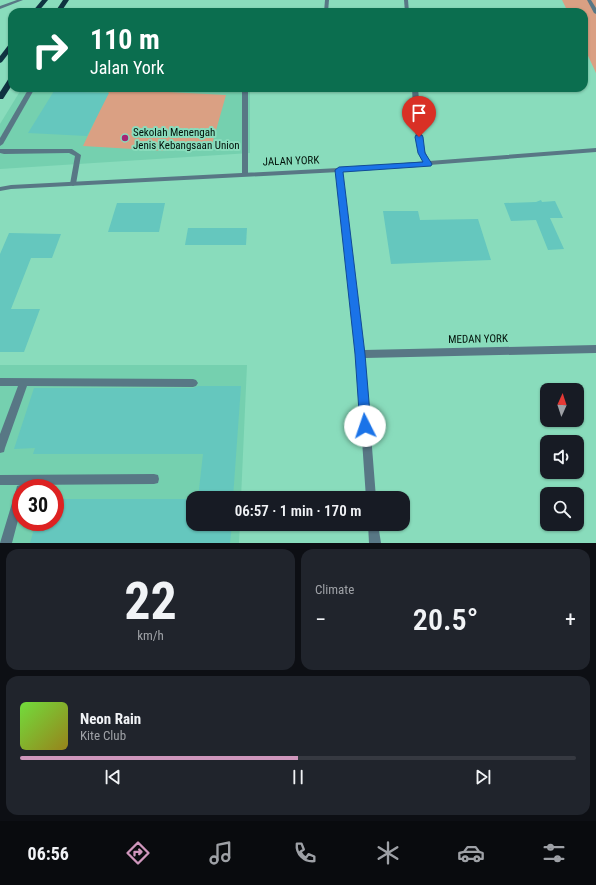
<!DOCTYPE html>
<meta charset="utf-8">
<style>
:root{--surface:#171b24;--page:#20242c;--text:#f1f3f6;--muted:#9ea1a6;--line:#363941;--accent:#cf96bc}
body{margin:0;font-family:"Roboto Condensed",sans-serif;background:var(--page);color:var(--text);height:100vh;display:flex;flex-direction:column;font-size:15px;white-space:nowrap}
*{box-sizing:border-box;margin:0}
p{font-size:13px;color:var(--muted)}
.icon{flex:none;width:22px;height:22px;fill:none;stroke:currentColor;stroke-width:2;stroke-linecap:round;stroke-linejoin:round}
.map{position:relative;height:543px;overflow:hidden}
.sheet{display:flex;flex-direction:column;gap:6px;padding:6px;background:#0d0f14;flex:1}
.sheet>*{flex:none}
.hud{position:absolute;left:8px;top:8px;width:580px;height:84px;border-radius:12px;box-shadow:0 1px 3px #0004;background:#0b6e4f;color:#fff;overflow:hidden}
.needle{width:26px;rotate:3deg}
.fabs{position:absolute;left:540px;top:383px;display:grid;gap:8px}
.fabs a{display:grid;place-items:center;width:44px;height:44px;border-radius:8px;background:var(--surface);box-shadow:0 1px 3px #0004;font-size:20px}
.speed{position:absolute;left:12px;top:479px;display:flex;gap:8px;font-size:20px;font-weight:700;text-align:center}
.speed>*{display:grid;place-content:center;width:52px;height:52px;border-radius:50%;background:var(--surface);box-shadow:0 1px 3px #0004;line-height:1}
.speed .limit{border:6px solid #d22;background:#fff;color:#111}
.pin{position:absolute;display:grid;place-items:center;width:34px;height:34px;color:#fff;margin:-41px -17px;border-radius:50% 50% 50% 0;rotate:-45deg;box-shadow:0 0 4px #0007}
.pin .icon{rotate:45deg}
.me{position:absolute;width:44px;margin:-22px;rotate:356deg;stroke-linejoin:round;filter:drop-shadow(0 0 3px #0008)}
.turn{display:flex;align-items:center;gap:14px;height:84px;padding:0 16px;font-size:18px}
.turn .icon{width:52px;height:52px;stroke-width:2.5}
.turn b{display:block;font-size:28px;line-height:34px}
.big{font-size:30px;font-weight:600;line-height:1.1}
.sheet .tile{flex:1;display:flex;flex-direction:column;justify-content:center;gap:6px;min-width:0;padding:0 14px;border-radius:12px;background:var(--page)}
.sheet .dial{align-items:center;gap:0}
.dial b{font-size:52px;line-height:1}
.song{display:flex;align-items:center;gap:12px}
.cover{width:48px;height:48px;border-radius:6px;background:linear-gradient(135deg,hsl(100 70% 55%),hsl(50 70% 35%))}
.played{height:4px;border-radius:2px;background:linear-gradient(90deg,var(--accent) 50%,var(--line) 50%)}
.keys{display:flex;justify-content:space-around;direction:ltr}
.heat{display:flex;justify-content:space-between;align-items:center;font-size:22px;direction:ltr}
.sheet .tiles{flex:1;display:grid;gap:6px;grid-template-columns:1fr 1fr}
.tile:last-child{grid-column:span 2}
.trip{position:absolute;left:186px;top:491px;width:224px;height:40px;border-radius:12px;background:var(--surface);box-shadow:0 1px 3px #0004;font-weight:600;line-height:40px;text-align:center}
.dock{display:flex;height:64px;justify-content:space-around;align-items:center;background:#090b0e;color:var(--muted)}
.dock .icon{width:28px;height:28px}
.dock .active{color:var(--accent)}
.dock b{font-size:18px;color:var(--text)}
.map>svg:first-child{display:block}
.built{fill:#75d0af;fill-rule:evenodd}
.green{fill:#daa083}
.building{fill:#65c7be}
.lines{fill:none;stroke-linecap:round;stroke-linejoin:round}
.service{fill:#587785;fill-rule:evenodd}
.minor{fill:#587785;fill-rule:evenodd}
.tertiary{fill:#587785;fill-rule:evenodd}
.primary{fill:#0f3240;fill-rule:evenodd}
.route{fill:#1a73e8;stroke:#114b97}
.poi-dot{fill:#a52574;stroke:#89dcbc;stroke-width:1.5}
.labels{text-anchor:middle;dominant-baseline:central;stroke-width:4;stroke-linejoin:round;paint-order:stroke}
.poi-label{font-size:11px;fill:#001109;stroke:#89dcbc;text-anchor:start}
.street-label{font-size:11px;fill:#001109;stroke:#89dcbc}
</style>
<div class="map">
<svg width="596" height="543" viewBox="0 0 596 543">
<rect width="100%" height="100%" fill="#89dcbc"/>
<g class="built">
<polygon points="22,88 250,88 250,153 0,169 0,124"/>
<path d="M 0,365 L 247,365 L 241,498 L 193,498 L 193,524 L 240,524 L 239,543 L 0,543 ZM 21,488 L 55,488 L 55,522 L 21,522 Z"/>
</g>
<g class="green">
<polygon points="562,0 596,0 596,73 584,47 584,12 568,12"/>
<polygon points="110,89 226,95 211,148 168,146 166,151 83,146"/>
</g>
<g class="building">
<polygon points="54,91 109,93 87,136 28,133"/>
<polygon points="541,200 542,202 555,201 563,218 550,218 564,249 548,250 536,220 511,221 504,203 536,202"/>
<polygon points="117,203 165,203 159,232 108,232"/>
<polygon points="383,211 418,211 420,220 478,219 491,260 391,264"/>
<polygon points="188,228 247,228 246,245 185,245"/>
<polygon points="9,233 61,234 52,258 31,258 11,309 40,309 24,352 0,352 0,254"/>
<polygon points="198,386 241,386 233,498 198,498 203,454 33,454 35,448 14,449 34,388 193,388"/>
<polygon points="55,499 193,499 193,524 232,524 230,543 30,543 36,522 55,522"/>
</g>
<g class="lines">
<g class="service">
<polygon points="17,0 23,0 0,9 0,6"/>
<polygon points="587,0 591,0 596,8 596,14 594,13"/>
<polygon points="29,88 35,88 3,144 0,146 0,138"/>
<polygon points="242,88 248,88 248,174 245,176 242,174"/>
<polygon points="0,149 72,149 81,155 76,184 73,186 70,184 75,156 69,153 4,154 0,153"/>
<polygon points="0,378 193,379 196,380 198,383 196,386 193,387 27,386 5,448 4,452 0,453 0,434 18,386 0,386"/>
<polygon points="154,474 158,475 159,479 158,483 154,484 22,485 25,488 21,488 21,509 12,543 0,543 16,490 17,486 20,485 0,485 0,475"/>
</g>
<g class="minor">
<polygon points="325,0 329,0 328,12 324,12"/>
<polygon points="404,0 408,0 409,12 405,12"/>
<path d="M 412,88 L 418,88 L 423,147 L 431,164 L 428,166 C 414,160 413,104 412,88 Z"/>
<polygon points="337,168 339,168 342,170 364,350 596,345 596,353 365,358 376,498 366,498 356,354 336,170"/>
<polygon points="368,524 378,524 381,543 369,543"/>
</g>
<polygon class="tertiary" points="596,148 596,152 339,172 11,189 0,191 0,187 11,185 339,168"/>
<g class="primary">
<polygon points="42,0 48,0 38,12 32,12"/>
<polygon points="63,0 69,0 61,12 55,12"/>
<polygon points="12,42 12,49 2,62 0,63 0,56 10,43"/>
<polygon points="9,78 12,78 12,85 3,99 0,99 0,92"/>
</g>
</g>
<polygon class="route" points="416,135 422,135 423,137 425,153 432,164 431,166 343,172 365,354 371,426 369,430 365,431 361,430 360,426 355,354 335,170 339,167 423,162 418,153 415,137"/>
<circle class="poi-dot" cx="125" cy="138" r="4"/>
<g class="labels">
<g class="poi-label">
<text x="133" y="132">Sekolah Menengah<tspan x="133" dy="13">Jenis Kebangsaan Union</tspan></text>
</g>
<g class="street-label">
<text transform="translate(291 161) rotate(-2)">JALAN YORK</text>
<text transform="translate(478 339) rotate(-1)">MEDAN YORK</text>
</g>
</g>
</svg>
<div class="fabs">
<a><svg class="needle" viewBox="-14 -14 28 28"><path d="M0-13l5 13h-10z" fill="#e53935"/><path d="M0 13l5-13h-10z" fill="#9ea1a6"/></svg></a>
<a><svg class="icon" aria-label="sound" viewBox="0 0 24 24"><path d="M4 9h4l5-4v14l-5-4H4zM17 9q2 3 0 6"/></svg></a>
<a><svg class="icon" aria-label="search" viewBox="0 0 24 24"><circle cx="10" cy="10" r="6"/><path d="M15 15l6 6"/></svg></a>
</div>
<div class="speed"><div class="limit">30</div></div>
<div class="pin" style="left:419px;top:137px;background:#d93025"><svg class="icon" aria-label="arrive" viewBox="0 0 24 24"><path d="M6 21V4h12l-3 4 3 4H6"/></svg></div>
<svg class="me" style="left:365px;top:426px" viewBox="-20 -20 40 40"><circle r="19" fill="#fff"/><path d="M0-13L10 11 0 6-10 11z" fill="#1a73e8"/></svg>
<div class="trip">06:57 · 1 min · 170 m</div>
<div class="hud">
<div class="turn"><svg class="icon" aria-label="right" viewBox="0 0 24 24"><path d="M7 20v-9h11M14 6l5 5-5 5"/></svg><div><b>110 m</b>Jalan York</div></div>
</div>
</div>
<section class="sheet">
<div class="tiles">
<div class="tile dial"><b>22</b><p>km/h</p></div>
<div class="tile"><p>Climate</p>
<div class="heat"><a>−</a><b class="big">20.5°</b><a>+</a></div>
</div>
<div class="tile">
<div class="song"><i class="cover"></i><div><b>Neon Rain</b><p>Kite Club</p></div></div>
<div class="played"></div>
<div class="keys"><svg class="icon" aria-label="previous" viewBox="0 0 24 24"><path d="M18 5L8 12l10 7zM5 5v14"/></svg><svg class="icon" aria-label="pause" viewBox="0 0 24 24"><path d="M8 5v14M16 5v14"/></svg><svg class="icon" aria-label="next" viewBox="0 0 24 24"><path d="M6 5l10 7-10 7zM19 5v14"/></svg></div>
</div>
</div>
</section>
<nav class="dock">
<b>06:56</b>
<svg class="icon active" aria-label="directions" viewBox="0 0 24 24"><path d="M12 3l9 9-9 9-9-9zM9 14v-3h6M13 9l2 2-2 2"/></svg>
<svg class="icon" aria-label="music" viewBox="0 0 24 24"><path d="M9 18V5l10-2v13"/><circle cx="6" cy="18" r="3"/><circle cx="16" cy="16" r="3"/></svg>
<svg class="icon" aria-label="phone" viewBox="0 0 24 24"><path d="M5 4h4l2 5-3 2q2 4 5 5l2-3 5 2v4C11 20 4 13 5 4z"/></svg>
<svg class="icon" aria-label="climate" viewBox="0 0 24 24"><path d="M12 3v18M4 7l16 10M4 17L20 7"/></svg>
<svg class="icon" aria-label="car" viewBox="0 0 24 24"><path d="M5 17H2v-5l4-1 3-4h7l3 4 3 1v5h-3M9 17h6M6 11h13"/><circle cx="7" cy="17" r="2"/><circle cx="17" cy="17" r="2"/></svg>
<svg class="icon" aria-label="filters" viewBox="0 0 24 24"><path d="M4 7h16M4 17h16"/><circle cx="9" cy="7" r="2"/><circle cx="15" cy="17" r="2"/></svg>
</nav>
